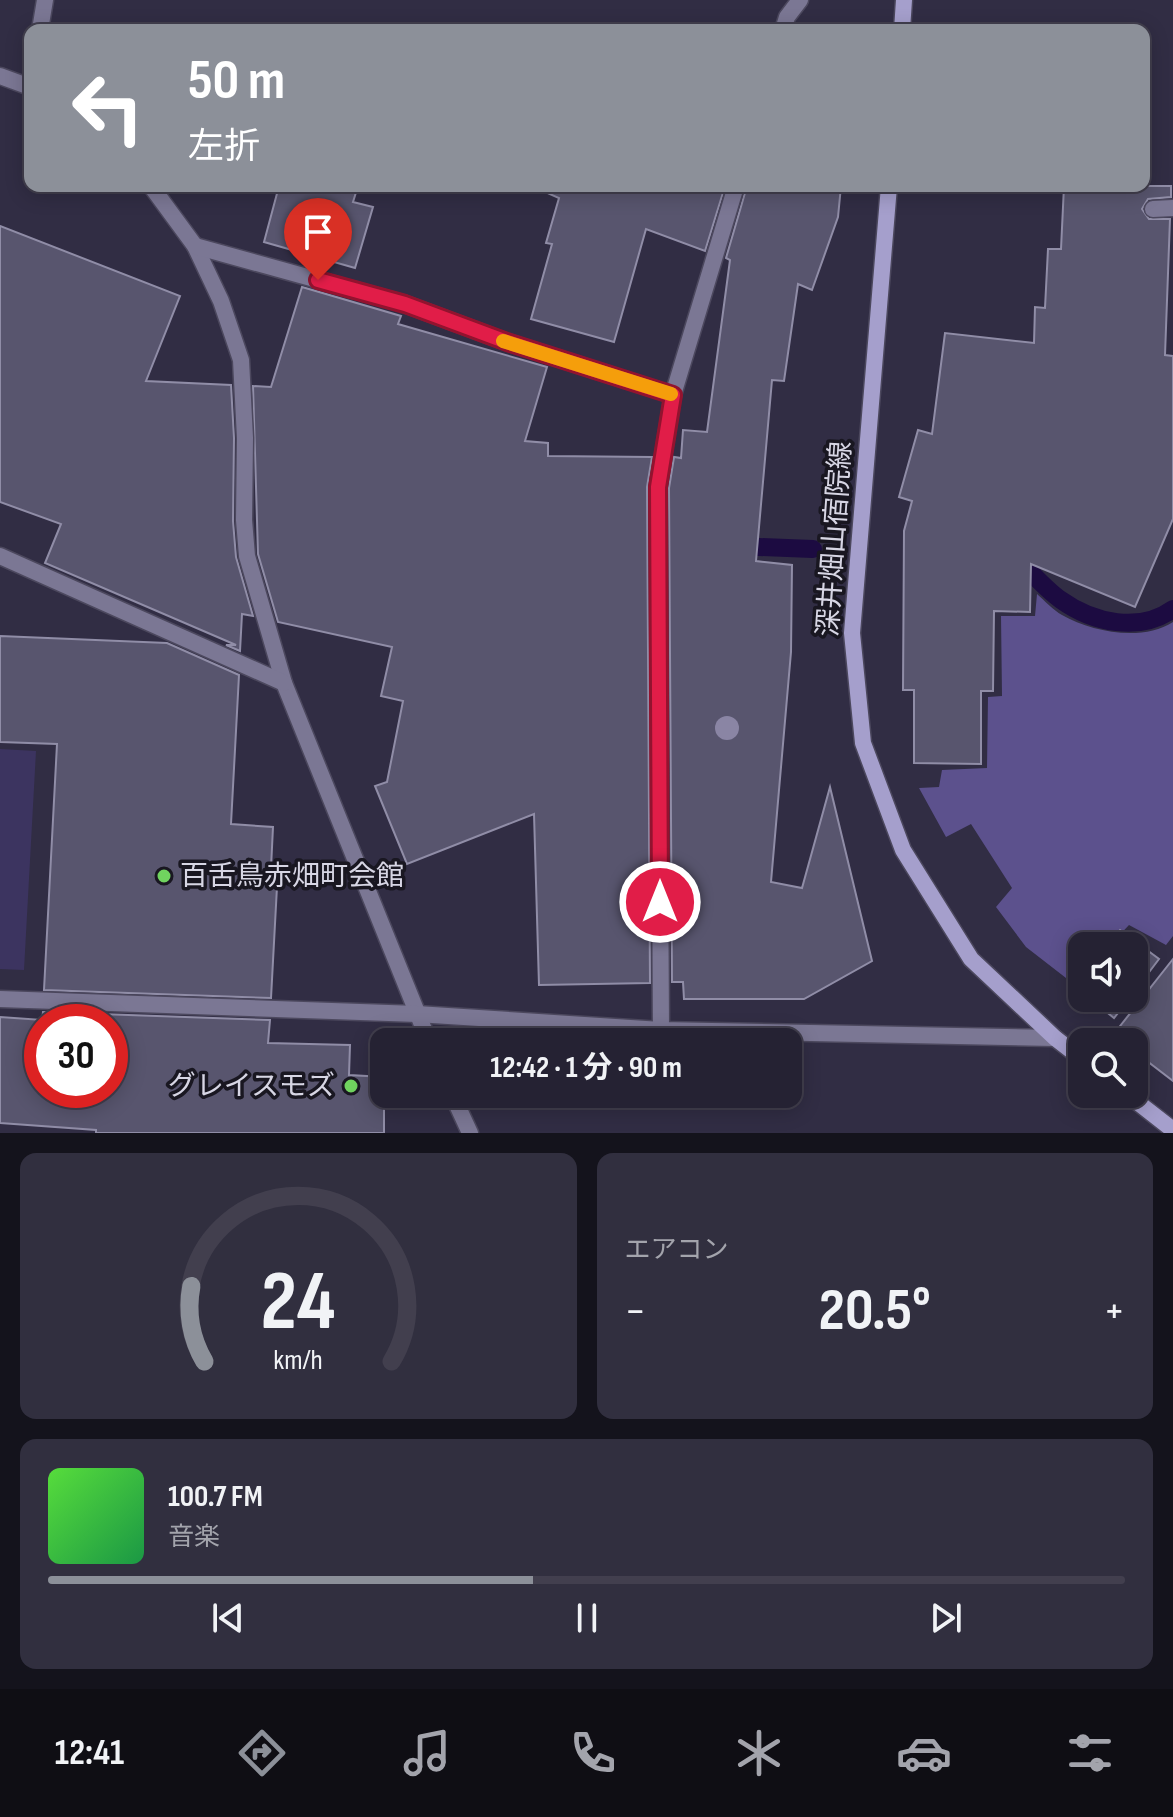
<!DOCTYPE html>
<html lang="ja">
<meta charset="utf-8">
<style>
:root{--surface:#252233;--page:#312f3f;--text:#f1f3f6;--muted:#a3a4ac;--line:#423f4e;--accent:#8c9099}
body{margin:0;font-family:"Sofia Sans Condensed","Noto Sans JP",sans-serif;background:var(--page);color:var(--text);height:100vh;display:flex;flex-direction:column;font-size:30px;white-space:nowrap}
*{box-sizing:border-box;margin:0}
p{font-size:26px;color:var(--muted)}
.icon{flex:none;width:44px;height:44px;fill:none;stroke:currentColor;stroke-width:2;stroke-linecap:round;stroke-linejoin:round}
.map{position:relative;height:1133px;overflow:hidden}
.panel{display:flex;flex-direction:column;gap:20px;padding:20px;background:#14131c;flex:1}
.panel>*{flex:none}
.hud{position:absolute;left:24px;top:24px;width:1126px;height:168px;border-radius:16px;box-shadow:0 4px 20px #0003,0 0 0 2px var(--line);background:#8c9099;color:#fff;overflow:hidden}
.fabs{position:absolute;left:1068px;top:932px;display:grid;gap:16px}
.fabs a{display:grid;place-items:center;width:80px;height:80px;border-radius:16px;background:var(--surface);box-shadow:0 4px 20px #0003,0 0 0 2px var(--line);font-size:40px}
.speed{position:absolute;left:24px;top:1004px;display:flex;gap:16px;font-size:40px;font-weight:700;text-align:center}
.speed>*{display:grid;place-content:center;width:104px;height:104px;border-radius:50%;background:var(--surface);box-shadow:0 4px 20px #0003,0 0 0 2px var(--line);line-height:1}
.speed .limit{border:12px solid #d22;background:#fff;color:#111}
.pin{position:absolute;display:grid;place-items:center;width:68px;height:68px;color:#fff;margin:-82px -34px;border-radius:50% 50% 50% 0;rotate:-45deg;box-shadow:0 0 8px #0007}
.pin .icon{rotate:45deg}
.me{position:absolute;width:88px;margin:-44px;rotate:0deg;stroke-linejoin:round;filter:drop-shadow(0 0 6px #0008)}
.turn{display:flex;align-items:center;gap:28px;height:168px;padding:0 32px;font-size:36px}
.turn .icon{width:104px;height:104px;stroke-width:2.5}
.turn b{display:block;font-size:56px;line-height:68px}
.big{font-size:60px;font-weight:700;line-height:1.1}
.panel .widget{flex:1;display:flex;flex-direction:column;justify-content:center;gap:12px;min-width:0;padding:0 28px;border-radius:16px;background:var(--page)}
.panel .dial{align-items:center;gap:0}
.dial svg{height:208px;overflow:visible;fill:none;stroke:var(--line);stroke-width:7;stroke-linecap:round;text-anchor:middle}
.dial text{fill:var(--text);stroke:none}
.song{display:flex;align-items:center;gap:24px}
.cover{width:96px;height:96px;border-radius:12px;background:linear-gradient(135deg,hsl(110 70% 55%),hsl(140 70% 35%))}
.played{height:8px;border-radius:4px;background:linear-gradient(90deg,var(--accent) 45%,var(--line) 45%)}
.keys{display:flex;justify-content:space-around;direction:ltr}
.heat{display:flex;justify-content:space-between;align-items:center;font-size:44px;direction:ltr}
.panel .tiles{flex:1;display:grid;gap:20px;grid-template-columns:1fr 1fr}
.widget:last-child{grid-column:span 2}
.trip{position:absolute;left:370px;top:1028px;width:432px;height:80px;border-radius:16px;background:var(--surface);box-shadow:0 4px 20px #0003,0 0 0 2px var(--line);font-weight:700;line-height:80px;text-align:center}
.menu{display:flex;height:128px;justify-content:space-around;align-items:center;background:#0f0e14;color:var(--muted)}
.menu .icon{width:56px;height:56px}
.menu .selected{color:var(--accent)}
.menu b{font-size:36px;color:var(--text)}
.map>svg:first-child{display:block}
.green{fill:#3c3460}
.forest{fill:#5c518d}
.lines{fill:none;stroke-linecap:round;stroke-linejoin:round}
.stream{stroke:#1c0b41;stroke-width:18}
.building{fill:#58556e;stroke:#908da7;stroke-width:2;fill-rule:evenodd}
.street-casing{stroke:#4c485e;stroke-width:19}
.secondary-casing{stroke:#4c485e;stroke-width:19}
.street{stroke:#7b7794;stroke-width:16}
.secondary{stroke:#a59fcc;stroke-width:16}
.tree{fill:#8a85a4}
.route-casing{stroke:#92132f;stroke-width:20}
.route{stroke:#e11d48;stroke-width:14}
.slow{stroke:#f59e0b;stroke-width:14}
.poi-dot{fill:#70d35f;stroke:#191721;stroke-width:3}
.labels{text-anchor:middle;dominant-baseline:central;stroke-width:7;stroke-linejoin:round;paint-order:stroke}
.street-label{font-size:28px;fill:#d7d6e4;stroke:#191721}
.poi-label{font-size:28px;fill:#d7d6e4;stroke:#191721;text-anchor:start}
</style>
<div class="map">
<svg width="1173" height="1133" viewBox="0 0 1173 1133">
<rect width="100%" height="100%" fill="#312d44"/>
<polygon class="green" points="0,749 36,751 24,970 0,969"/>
<path class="forest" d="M 1037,594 C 1045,601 1053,610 1062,615 C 1092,632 1142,642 1173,622 L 1173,936 L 1166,945 L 1129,925 L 1111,944 L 1082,946 L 1082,962 L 1066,978 L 1026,947 L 996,907 L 1012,888 L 971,824 L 946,837 L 919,788 L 939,787 L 942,770 L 987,768 L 988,697 L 1002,696 L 1001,616 L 1035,616 Z"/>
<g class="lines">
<g class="stream">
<polyline points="734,546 813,549"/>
<path d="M 1016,557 C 1030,571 1045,589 1061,600 C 1093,623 1140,633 1173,609"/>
</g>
</g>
<g class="building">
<polygon points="279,186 358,186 353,202 373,207 355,268 264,242"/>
<polygon points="546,186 725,186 705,251 646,229 614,342 531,319 552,244 546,243 559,198 545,192"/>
<polygon points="747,186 841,186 838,217 812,290 798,284 784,381 772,380 756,561 792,565 791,652 771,882 802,888 830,787 872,961 804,999 684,999 683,982 672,982 669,488 674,457 681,458 683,430 707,432 730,260 726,258"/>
<polygon points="1064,186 1171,186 1171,197 1148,199 1142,209 1149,219 1170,219 1165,355 1173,356 1173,519 1135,607 1031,564 1030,612 994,611 993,691 981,691 981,764 914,763 914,690 903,690 904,531 912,501 899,497 918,430 932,434 945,333 1034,343 1035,307 1045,308 1048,249 1061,249"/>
<polygon points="0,226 180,296 146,381 231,385 234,438 233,521 236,557 253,616 242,614 240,651 226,645 236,645 45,563 61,524 0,502"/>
<polygon points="302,287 401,316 398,324 547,367 525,441 548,443 548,456 652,457 647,487 650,983 539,985 534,814 407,864 375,786 387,782 403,701 381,696 392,647 278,622 258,554 253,386 271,387"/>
<polygon points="0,636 167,643 239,675 231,824 273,827 271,868 278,868 271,998 44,990 57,744 0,742"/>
<polygon points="1120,930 1159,959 1134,992 1134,946 1107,946"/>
<polygon points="1173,959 1173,1081 1134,1051 1134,1042 1122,1042 1113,1035"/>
<polygon points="1089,998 1130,998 1114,1018"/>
<path d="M 43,1012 L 270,1020 L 268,1043 L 350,1045 L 349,1075 L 384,1077 L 384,1133 L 96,1133 L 96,1130 L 0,1123 L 0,1017 L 42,1020 ZM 42,1022 L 110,1022 L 110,1090 L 42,1090 Z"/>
</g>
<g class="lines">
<defs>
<g id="street">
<polyline points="40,30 45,0"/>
<polyline points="783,30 787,17 800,0"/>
<polyline points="0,76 30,87"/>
<polyline points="151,186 195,246 221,301 241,360 245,438 244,520 247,556 284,683 429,1042"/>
<polyline points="1153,209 1173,208"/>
<polyline points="195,246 405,304 507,342 673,395"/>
<polyline points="0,556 284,683"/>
<polyline points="0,999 417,1014 661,1030 1055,1038"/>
<polyline points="661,1030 658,487 673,395 736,186"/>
<polyline points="452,1094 470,1133"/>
</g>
<g id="secondary">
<polyline points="902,30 904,0"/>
<polyline points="889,186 852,633 863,743 903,850 971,959 1055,1038 1082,1059"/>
<polyline points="1127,1094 1173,1130"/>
</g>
</defs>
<use href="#street" class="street-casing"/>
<use href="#secondary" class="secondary-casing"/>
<use href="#street" class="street"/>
<use href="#secondary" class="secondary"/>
</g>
<circle class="tree" cx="727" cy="728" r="12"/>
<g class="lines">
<defs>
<polyline id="route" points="318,280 405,304 507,342 673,395 658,487 660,902"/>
</defs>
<use href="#route" class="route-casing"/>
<use href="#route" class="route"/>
<polyline class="slow" points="503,341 671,394"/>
</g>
<g class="poi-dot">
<circle cx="164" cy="876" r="8"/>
<circle cx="351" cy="1086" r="8"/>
</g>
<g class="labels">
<g class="street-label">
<text transform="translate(835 539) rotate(-86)">深井畑山宿院線</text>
</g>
<g class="poi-label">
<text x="180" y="876">百舌鳥赤畑町会館</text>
<text x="335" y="1086" text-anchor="end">グレイスモズ</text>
</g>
</g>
</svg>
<div class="fabs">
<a><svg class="icon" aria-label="sound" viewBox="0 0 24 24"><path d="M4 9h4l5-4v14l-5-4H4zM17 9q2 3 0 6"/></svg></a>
<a><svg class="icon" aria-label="search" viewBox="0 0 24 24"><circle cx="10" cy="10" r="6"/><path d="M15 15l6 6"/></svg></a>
</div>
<div class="speed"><div class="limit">30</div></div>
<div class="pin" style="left:318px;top:280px;background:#d93025"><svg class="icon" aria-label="arrive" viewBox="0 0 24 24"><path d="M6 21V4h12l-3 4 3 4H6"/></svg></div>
<svg class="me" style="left:660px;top:902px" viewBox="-20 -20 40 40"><circle r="17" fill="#e11d48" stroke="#fff" stroke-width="3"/><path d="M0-11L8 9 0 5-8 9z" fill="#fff"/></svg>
<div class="trip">12:42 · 1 分 · 90 m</div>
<div class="hud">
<div class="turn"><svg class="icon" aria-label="left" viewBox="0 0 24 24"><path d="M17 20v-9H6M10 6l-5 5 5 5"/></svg><div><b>50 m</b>左折</div></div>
</div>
</div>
<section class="panel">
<div class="tiles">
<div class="widget dial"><svg viewBox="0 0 100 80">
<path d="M14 69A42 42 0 1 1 86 69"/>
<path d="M14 69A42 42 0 0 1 9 40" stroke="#8c9099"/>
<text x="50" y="56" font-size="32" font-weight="700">24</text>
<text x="50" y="72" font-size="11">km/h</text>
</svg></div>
<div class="widget"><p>エアコン</p>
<div class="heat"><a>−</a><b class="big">20.5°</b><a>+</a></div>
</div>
<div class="widget">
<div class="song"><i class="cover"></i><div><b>100.7 FM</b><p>音楽</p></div></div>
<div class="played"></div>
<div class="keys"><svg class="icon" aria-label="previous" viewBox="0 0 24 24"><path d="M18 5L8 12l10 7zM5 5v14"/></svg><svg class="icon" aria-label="pause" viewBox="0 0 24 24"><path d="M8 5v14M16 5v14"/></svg><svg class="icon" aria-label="next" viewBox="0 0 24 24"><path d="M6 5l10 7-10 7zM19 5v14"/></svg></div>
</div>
</div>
</section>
<nav class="menu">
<b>12:41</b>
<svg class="icon selected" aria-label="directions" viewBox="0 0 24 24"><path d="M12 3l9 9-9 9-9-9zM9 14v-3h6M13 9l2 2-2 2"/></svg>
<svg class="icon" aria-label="music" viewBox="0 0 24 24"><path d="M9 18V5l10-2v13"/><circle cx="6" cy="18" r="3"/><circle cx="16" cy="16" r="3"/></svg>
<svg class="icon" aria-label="phone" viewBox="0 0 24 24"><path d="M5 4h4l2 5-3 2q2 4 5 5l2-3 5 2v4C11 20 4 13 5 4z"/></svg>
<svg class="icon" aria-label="climate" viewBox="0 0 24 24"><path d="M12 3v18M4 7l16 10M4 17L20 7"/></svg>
<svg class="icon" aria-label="car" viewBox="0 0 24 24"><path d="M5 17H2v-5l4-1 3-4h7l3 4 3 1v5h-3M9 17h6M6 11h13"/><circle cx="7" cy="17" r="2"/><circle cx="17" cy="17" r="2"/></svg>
<svg class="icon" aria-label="filters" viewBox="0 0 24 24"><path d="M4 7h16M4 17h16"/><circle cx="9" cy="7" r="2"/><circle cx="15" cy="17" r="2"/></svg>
</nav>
